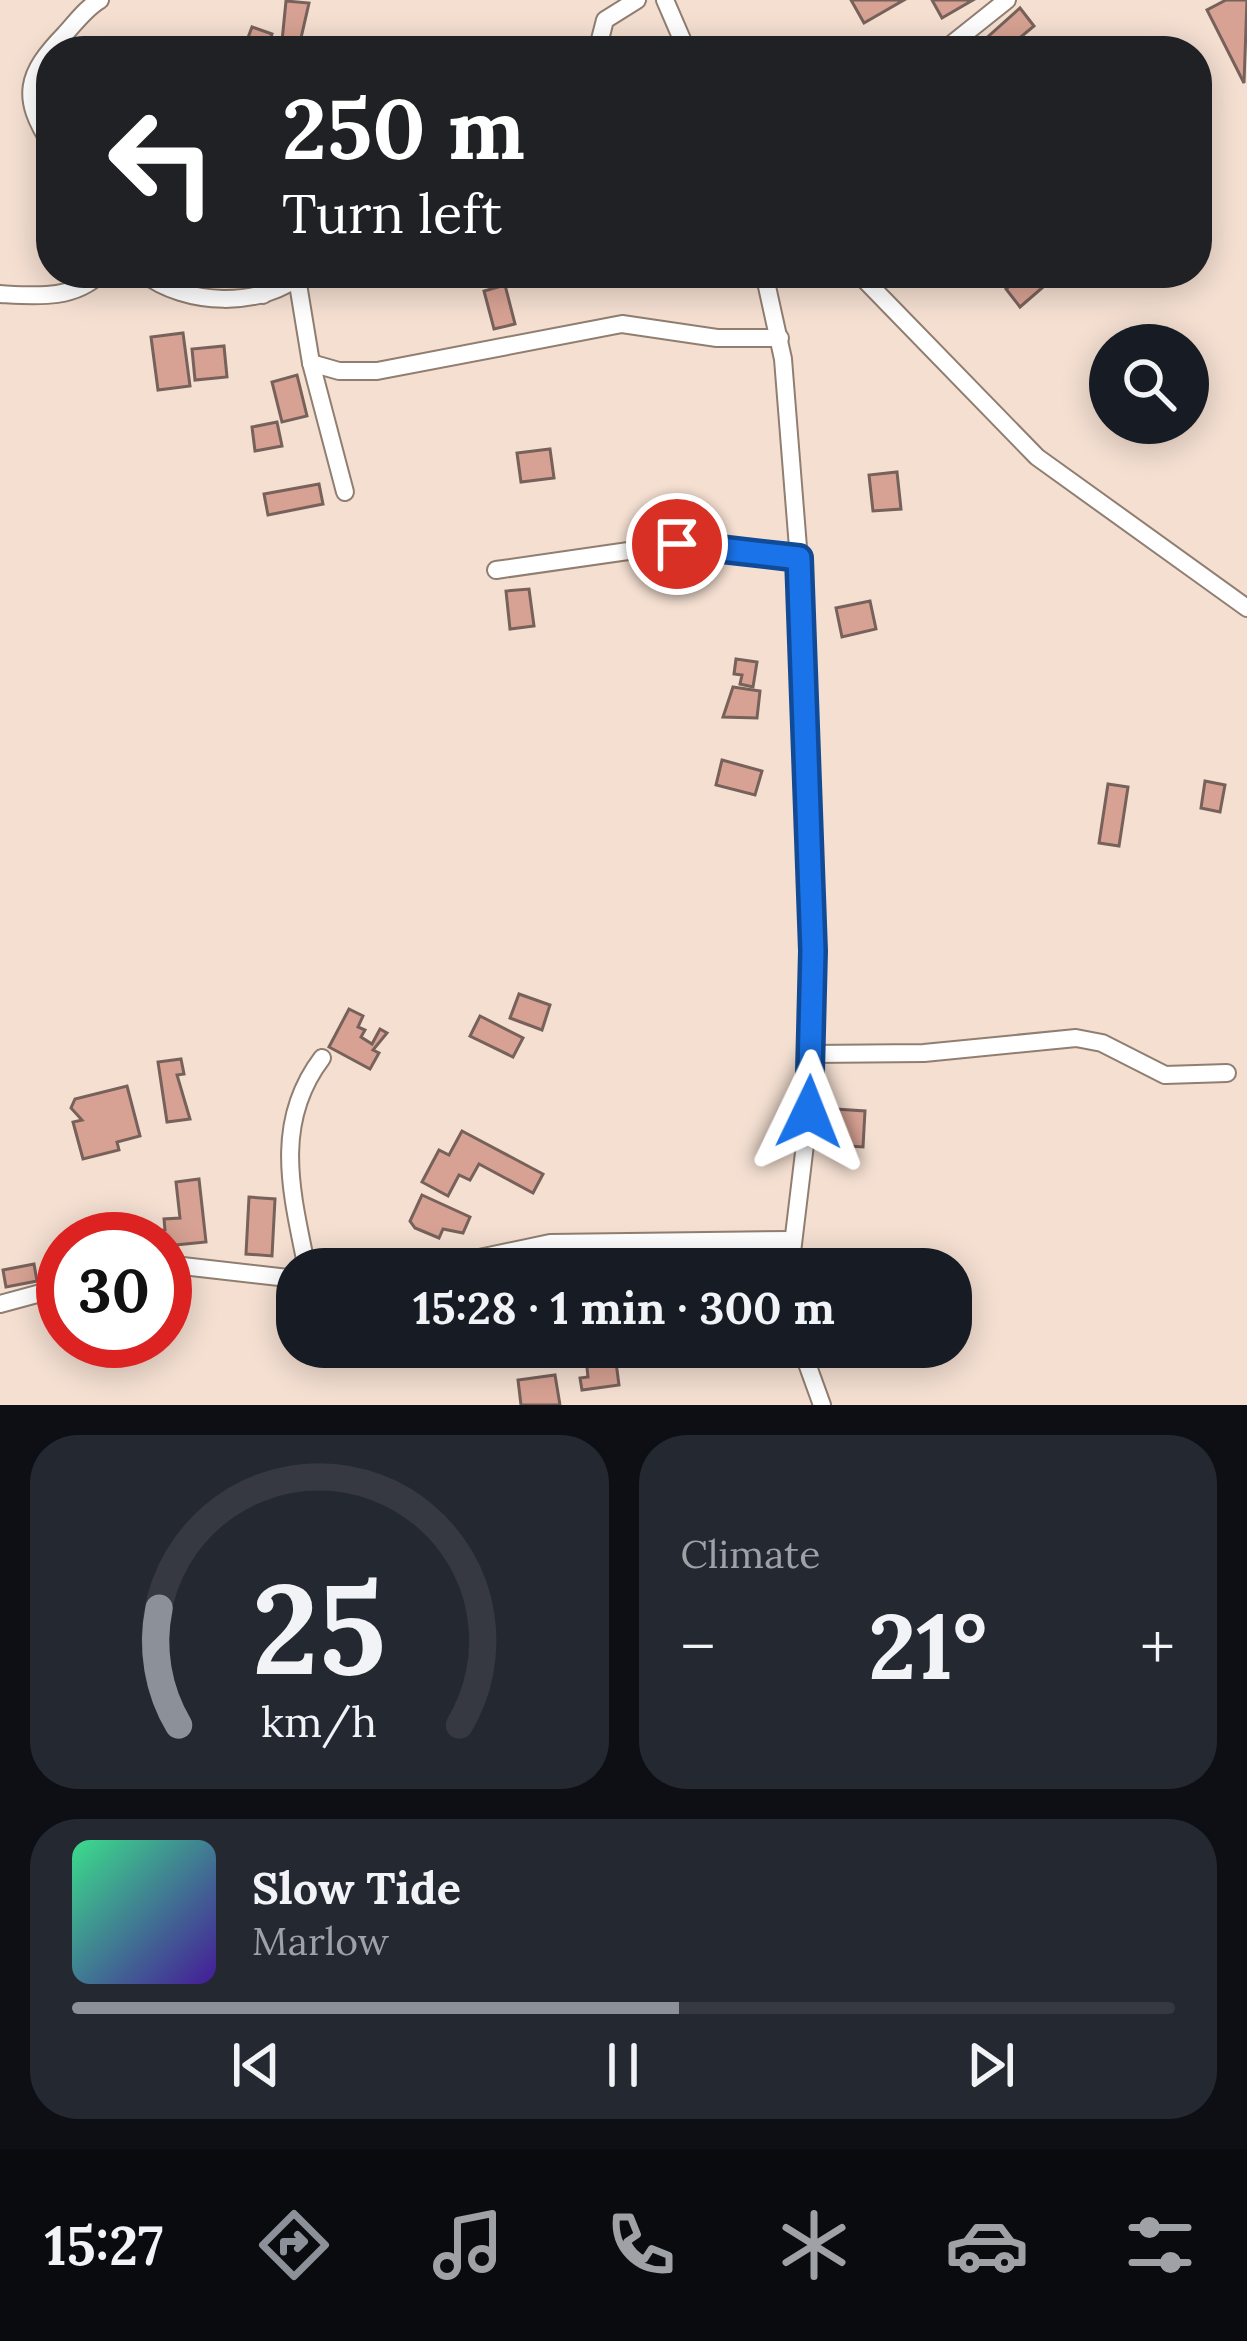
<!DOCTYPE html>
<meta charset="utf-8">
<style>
:root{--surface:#171b24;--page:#242831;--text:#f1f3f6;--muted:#9ea1a6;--line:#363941;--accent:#8c9099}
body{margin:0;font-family:Lora,serif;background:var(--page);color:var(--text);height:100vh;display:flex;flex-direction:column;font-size:45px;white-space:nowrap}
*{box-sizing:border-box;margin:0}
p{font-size:39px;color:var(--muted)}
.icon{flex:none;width:66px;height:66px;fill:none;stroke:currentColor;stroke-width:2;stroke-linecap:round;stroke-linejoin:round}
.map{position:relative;height:1405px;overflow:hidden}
.details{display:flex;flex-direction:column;gap:30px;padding:30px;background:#0d0f14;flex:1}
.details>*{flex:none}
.hud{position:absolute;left:36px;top:36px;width:1176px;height:252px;border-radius:48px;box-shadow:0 6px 30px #0003;background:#202124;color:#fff;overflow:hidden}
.tools{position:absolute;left:1089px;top:324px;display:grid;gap:24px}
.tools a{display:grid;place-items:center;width:120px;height:120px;border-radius:50%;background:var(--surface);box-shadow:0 6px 30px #0003;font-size:60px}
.speed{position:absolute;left:36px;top:1212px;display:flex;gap:24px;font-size:60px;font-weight:700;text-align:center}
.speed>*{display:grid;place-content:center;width:156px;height:156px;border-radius:50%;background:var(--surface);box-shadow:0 6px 30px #0003;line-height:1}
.speed .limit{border:18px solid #d22;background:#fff;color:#111}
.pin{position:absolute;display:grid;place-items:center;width:102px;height:102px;color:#fff;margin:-51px;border:6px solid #fff;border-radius:50%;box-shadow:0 3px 12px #0007}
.me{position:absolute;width:132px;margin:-66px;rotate:2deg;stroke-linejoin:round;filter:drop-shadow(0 0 9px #0008)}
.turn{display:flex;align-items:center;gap:42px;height:252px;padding:0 48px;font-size:54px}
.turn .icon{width:156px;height:156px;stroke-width:2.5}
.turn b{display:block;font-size:84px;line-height:102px}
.big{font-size:90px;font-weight:700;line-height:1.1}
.details .tile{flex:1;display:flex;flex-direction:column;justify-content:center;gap:18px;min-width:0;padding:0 42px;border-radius:48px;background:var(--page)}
.details .dial{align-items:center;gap:0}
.dial svg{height:312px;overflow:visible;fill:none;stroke:var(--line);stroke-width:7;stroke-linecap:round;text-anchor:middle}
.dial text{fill:var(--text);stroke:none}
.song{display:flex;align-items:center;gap:36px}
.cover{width:144px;height:144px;border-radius:18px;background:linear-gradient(135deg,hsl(150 70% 55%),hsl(260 70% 35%))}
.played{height:12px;border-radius:6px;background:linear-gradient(90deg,var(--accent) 55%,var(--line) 55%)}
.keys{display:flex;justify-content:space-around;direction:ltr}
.heat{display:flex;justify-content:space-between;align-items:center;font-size:66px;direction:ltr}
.details .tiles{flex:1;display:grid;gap:30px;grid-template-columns:1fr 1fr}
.tile:last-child{grid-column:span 2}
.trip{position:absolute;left:276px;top:1248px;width:696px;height:120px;border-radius:48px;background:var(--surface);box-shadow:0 6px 30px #0003;font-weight:700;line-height:120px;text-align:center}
.dock{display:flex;height:192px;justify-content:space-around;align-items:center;background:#090b0e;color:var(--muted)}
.dock .icon{width:84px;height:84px}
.dock .active{color:var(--accent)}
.dock b{font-size:54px;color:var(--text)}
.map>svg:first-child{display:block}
.building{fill:#d7a293;stroke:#77615b;stroke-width:3}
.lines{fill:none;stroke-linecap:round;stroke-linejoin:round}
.minor-casing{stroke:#907e71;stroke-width:20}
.minor{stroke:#fff;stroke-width:16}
.route-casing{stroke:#114b97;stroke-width:30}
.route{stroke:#1a73e8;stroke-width:21}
</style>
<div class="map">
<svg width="1247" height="1405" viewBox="0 0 1247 1405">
<rect width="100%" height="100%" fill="#f4dfd1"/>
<g class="building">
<polygon points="851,0 904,0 864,23"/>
<polygon points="932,0 973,0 942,18"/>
<polygon points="1226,0 1247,0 1244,83 1207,10"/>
<polygon points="286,1 309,3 298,51 281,51"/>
<polygon points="1020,8 1034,26 1004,51 972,51"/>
<polygon points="252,27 272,34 266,51 243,51"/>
<polygon points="1025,273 1042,288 1020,307 1006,289"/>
<polygon points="505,285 515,324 494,329 484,291"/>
<polygon points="183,333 190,386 158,390 151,337"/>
<polygon points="224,346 227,377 195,380 192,349"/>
<polygon points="297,375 307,416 282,422 272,382"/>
<polygon points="277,422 282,446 255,451 252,427"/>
<polygon points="550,449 554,478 521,482 517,453"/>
<polygon points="897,472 901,509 873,511 869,475"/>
<polygon points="319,484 323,504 268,515 264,494"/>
<polygon points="529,589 534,626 510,629 506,591"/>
<polygon points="870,601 876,629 842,637 836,608"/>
<polygon points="736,659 757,662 753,687 740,684 742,675 734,674"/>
<polygon points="733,687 760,691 757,718 723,717"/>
<polygon points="722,760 762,771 755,795 716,785"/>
<polygon points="1205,781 1225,785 1220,812 1201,808"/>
<polygon points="1108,784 1128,787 1119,846 1099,843"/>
<polygon points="519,994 550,1005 542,1030 510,1018"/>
<polygon points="349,1009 363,1016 358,1027 365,1030 361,1037 372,1044 380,1029 387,1033 373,1050 379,1053 370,1069 329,1047"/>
<polygon points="480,1016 523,1038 513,1057 470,1036"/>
<polygon points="181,1059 184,1074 177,1075 190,1119 167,1122 158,1062"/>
<polygon points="127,1086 140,1136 117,1142 119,1150 83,1159 73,1122 82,1120 71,1108 75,1099"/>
<polygon points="835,1109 865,1111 863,1147 833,1145"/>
<polygon points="462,1131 543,1174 533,1193 479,1164 470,1180 459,1175 448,1196 422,1182 439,1150 449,1155"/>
<polygon points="199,1179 206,1242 165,1246 165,1239 129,1239 127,1222 137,1221 139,1233 165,1230 164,1219 180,1218 176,1182"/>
<polygon points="422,1195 470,1217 463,1233 443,1229 439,1238 415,1228 410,1221"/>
<polygon points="249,1197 275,1199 272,1256 246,1254"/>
<polygon points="34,1264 37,1281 6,1287 3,1270"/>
<polygon points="614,1347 619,1385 582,1390 580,1378 588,1377 585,1349"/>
<polygon points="555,1375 560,1405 521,1405 518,1380"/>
</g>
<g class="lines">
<defs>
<g id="minor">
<polyline points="665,0 687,51"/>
<polyline points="597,51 605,20 637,0"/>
<polyline points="943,51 1007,0"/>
<path d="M 51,144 C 20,97 26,74 65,34 C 76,22 86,8 100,0"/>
<path d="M 143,273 C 185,306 262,309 303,273"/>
<polyline points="259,273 263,295"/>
<polyline points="764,273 783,359 804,623 813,951 809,1111 790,1269"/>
<polyline points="858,273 1037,457 1247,608"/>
<polyline points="297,278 311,363 345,492"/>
<path d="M 0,294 C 36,296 74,300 101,273"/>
<polyline points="311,363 339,371 377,371 622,324 717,338 780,338"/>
<polyline points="496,570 677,544 799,558"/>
<polyline points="811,1054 924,1053 1076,1038 1102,1043 1165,1075 1227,1073"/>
<polyline points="165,1264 297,1279"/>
<path d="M 307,1269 C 292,1194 272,1124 322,1058"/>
<polyline points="427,1269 550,1243 792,1240"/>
<polyline points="0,1304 63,1287"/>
<polyline points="801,1347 822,1405"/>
</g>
</defs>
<use href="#minor" class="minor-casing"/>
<use href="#minor" class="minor"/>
</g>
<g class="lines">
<defs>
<polyline id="route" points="677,544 799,558 813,951 809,1112"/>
</defs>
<use href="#route" class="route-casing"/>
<use href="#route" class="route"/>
</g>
</svg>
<div class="tools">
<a><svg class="icon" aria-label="search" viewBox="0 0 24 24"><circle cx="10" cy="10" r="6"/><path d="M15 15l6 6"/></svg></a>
</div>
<div class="speed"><div class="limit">30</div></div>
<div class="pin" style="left:677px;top:544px;background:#d93025"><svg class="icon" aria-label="arrive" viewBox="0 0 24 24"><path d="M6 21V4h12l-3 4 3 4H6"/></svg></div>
<svg class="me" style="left:809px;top:1112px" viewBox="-20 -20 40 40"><path d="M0-17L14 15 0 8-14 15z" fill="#1a73e8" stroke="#fff" stroke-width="4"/></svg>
<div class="trip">15:28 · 1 min · 300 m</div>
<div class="hud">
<div class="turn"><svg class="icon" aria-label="left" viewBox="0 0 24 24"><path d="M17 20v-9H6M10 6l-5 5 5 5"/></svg><div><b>250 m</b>Turn left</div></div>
</div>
</div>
<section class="details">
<div class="tiles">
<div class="tile dial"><svg viewBox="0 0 100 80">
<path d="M14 69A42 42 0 1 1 86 69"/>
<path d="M14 69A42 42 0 0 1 9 39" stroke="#8c9099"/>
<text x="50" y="56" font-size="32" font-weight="700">25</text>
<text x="50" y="72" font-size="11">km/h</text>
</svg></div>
<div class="tile"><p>Climate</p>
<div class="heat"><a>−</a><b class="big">21°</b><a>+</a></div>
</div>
<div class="tile">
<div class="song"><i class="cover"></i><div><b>Slow Tide</b><p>Marlow</p></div></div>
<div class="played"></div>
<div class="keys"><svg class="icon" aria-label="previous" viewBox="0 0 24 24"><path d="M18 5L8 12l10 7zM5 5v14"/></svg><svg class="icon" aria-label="pause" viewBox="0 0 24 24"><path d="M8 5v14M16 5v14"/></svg><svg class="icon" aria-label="next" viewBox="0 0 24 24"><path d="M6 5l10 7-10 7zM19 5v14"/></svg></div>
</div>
</div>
</section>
<nav class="dock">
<b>15:27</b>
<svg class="icon active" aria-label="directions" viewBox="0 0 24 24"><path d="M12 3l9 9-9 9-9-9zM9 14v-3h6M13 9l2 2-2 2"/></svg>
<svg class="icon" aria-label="music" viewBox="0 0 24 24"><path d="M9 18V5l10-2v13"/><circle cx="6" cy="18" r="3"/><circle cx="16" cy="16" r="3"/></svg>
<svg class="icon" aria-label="phone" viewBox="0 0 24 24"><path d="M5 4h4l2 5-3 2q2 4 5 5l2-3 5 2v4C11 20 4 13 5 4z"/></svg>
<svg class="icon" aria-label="climate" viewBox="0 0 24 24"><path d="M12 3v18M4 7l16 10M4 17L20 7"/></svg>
<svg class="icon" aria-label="car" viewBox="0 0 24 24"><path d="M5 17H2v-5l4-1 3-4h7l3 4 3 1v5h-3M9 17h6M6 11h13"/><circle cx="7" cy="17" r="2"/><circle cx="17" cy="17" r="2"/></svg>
<svg class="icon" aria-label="filters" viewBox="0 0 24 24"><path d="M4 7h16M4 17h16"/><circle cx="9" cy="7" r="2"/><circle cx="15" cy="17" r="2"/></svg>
</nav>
